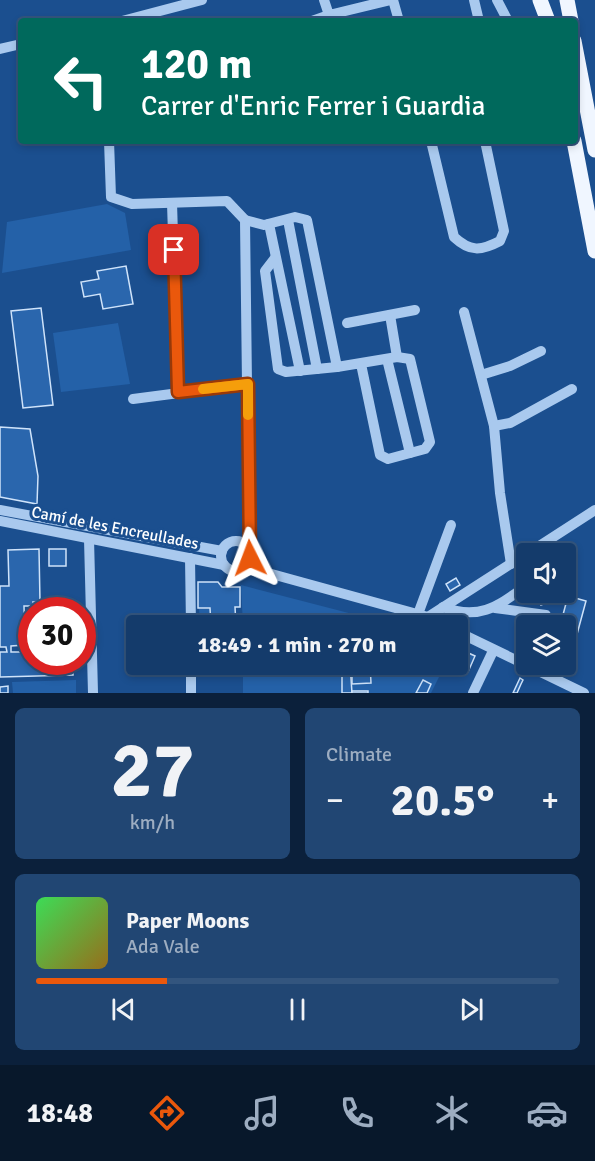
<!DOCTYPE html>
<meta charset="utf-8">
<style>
:root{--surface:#143b6b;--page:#214673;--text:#f1f3f6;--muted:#9dadc1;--line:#33557e;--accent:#ea580c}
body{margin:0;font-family:Signika,sans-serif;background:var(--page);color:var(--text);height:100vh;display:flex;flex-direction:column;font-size:22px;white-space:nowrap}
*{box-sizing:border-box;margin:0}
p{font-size:20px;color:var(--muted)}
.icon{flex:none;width:33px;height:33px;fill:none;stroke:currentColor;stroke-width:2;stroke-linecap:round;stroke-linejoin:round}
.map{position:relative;height:693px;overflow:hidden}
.details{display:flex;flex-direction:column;gap:15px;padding:15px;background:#0b203b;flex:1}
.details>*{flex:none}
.top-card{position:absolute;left:18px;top:18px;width:560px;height:126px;border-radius:6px;box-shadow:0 3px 9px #0003,0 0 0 2px var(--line);background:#00695c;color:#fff;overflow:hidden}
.tools{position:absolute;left:516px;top:543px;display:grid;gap:12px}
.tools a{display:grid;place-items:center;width:60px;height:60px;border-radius:6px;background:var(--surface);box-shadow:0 3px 9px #0003,0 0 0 2px var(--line);font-size:30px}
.speed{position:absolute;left:18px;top:597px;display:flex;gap:12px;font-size:30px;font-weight:700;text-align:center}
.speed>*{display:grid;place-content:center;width:78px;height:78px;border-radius:50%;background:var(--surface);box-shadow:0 3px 9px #0003,0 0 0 2px var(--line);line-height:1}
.speed .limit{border:9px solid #d22;background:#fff;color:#111}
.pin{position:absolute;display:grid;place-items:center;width:51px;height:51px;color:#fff;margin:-26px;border-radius:12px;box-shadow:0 3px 9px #0006}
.me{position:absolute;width:66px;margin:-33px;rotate:357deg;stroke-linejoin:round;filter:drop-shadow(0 0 4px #0008)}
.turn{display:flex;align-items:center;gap:21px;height:126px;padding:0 24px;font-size:27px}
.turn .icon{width:78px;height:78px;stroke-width:2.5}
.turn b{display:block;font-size:42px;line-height:51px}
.big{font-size:45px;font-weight:800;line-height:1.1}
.details .widget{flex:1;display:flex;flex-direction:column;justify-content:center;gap:9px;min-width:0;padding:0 21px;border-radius:9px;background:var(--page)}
.details .dial{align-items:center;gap:0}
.dial b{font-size:78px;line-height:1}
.song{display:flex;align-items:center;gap:18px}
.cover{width:72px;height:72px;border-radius:9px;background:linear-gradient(135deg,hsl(130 70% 55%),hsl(40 70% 35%))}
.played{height:6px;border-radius:3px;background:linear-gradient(90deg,var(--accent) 25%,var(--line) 25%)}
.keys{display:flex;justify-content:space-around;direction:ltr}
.heat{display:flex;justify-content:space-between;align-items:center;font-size:33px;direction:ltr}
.details .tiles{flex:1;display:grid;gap:15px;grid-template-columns:1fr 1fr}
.widget:last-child{grid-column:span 2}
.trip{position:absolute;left:126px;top:615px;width:342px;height:60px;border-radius:6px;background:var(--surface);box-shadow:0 3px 9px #0003,0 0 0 2px var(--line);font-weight:800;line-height:60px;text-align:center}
.tab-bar{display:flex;height:96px;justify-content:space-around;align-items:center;background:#08182b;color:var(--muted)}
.tab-bar .icon{width:42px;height:42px}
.tab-bar .selected{color:var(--accent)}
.tab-bar b{font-size:27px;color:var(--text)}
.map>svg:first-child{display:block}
.green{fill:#2461a8}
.building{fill:#2a66ad;stroke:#cfe3fa;stroke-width:1.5}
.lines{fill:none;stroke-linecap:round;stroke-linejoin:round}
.minor{stroke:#a9c9ee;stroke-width:10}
.major{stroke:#f0f6ff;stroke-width:15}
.route-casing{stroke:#983908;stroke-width:15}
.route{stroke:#ea580c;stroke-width:10}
.slow{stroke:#f59e0b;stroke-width:10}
.labels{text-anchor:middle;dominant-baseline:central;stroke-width:6;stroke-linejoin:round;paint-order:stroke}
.street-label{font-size:16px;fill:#fff;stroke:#1b4f8f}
</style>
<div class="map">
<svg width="595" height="693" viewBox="0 0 595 693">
<rect width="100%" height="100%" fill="#1b4f8f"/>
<g class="green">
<polygon points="107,204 125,213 131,250 2,273 7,222"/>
<polygon points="118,323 130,384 61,392 53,333"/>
<polygon points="241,585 395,625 243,625"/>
<polygon points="199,609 210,609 210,625 200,625"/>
<polygon points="243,665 445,665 431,693 243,693"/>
<polygon points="76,680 76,693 13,693 12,682"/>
</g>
<g class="building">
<polygon points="126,266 133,304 103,309 100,294 84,297 81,282 99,279 97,271"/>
<polygon points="41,308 53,405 23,408 11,311"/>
<polygon points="0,427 30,429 38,476 37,504 0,497"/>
<polygon points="39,549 40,602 33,602 34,606 24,606 25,645 11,646 11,652 32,652 32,662 73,662 73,675 0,677 0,652 7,652 6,647 0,647 0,586 9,586 8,550"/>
<rect x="49" y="549" width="17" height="17"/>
<polygon points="456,578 460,585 450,591 446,584"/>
<polygon points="198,582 218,582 222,587 240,587 240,607 235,607 236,626 211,626 210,608 198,608"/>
<polygon points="539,592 556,592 557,599 541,605"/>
<polygon points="568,596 586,601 573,649 566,647 566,626 560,626"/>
<rect x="341" y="619" width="8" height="7"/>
<polygon points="464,651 475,656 468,672 456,666"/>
<polygon points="342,664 350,664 352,693 342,693"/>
<polygon points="352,664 370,664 371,683 352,684"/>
<polygon points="445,664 452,665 447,676 441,673"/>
<polygon points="520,678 523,680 521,684 517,693 513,693"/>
<polygon points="423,680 431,684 427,693 416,693"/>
<polygon points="8,686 8,693 0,693 0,687"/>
<rect x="352" y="691" width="16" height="2"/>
</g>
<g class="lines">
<g class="minor">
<polyline points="324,0 329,15 391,0"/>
<polyline points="393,0 399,21"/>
<polyline points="474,0 479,21"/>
<polyline points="497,0 508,21"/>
<polyline points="122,21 202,0"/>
<polyline points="312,21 329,15"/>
<polyline points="0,49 21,44"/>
<polyline points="109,141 111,197 132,204 227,201 245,220 249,549"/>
<path d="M 431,141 L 454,237 C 470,252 481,251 500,241 L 504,231 L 485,141"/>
<polyline points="172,203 178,392"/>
<polyline points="245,220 264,225 295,217 307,220 337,367 397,357 410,359 430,442 425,449 388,459 380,455 361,364"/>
<polyline points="288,220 317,369"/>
<polyline points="269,224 300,371"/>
<polyline points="275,258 265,271 278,369 286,372 337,367"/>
<polyline points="464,312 494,426 500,493 511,564"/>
<polyline points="390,315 397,357"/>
<polyline points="347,323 415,310"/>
<polyline points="387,359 410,453"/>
<polyline points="481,375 510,366 541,351"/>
<polyline points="133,399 248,384"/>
<polyline points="494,426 510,423 572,389"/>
<polyline points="0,510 222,551"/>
<polyline points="0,521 224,565"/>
<polyline points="89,539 93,693"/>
<circle cx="236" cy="556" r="15"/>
<polyline points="527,554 595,510"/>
<polyline points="190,558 191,626"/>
<polyline points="566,563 569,561"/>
<polyline points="243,569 268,573 428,617 445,626"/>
<path d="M 443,607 C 479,621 498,606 526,586"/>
<polyline points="495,608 546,615"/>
<polyline points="418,614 451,525"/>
<polyline points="428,617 526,554"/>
<polyline points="458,632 584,693"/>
<polyline points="191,664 191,693"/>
<polyline points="473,693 493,651"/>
</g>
<g class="major">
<polyline points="540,0 548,21"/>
<polyline points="567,0 571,21"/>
<polyline points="574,41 595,150"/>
<polyline points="574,141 595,251"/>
</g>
</g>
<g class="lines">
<defs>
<polyline id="route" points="174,250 178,392 248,384 250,558"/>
</defs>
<use href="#route" class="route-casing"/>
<use href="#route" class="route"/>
<polyline class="slow" points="203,389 248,384 248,415"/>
</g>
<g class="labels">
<g class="street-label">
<text transform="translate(115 528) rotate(11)">Camí de les Encreullades</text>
</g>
</g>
</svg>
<div class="tools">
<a><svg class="icon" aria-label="sound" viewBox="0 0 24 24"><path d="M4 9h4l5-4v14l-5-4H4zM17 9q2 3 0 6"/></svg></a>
<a><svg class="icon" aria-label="layers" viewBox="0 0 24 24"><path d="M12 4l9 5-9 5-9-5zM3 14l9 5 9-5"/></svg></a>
</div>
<div class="speed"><div class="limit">30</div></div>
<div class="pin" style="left:174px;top:250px;background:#d93025"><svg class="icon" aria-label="arrive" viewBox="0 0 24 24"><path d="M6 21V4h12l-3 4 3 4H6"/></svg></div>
<svg class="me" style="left:250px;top:558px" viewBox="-20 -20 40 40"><path d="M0-17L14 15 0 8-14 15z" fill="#ea580c" stroke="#fff" stroke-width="4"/></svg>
<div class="trip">18:49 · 1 min · 270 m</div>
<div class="top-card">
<div class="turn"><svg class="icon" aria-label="left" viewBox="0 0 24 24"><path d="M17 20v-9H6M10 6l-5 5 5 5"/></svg><div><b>120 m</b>Carrer d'Enric Ferrer i Guardia</div></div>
</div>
</div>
<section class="details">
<div class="tiles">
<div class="widget dial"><b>27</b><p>km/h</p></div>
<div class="widget"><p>Climate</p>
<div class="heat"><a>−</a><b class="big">20.5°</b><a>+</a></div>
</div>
<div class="widget">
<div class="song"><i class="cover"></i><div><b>Paper Moons</b><p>Ada Vale</p></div></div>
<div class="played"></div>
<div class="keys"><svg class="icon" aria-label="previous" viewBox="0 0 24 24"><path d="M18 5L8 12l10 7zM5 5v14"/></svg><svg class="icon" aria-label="pause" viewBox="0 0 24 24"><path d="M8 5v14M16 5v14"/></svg><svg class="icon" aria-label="next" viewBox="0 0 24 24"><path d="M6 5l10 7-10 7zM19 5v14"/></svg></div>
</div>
</div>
</section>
<nav class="tab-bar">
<b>18:48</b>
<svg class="icon selected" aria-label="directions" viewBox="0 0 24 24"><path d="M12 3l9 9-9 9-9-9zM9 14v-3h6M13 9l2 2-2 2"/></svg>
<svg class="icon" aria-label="music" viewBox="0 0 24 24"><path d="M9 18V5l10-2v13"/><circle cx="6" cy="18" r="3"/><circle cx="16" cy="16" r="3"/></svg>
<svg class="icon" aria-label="phone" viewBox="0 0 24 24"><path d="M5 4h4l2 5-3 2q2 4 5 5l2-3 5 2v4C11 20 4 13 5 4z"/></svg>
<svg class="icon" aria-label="climate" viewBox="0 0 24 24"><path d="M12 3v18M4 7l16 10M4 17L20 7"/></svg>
<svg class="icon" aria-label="car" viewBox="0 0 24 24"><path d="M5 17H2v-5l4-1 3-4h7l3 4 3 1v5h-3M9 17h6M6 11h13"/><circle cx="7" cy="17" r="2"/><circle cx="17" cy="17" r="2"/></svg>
</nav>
